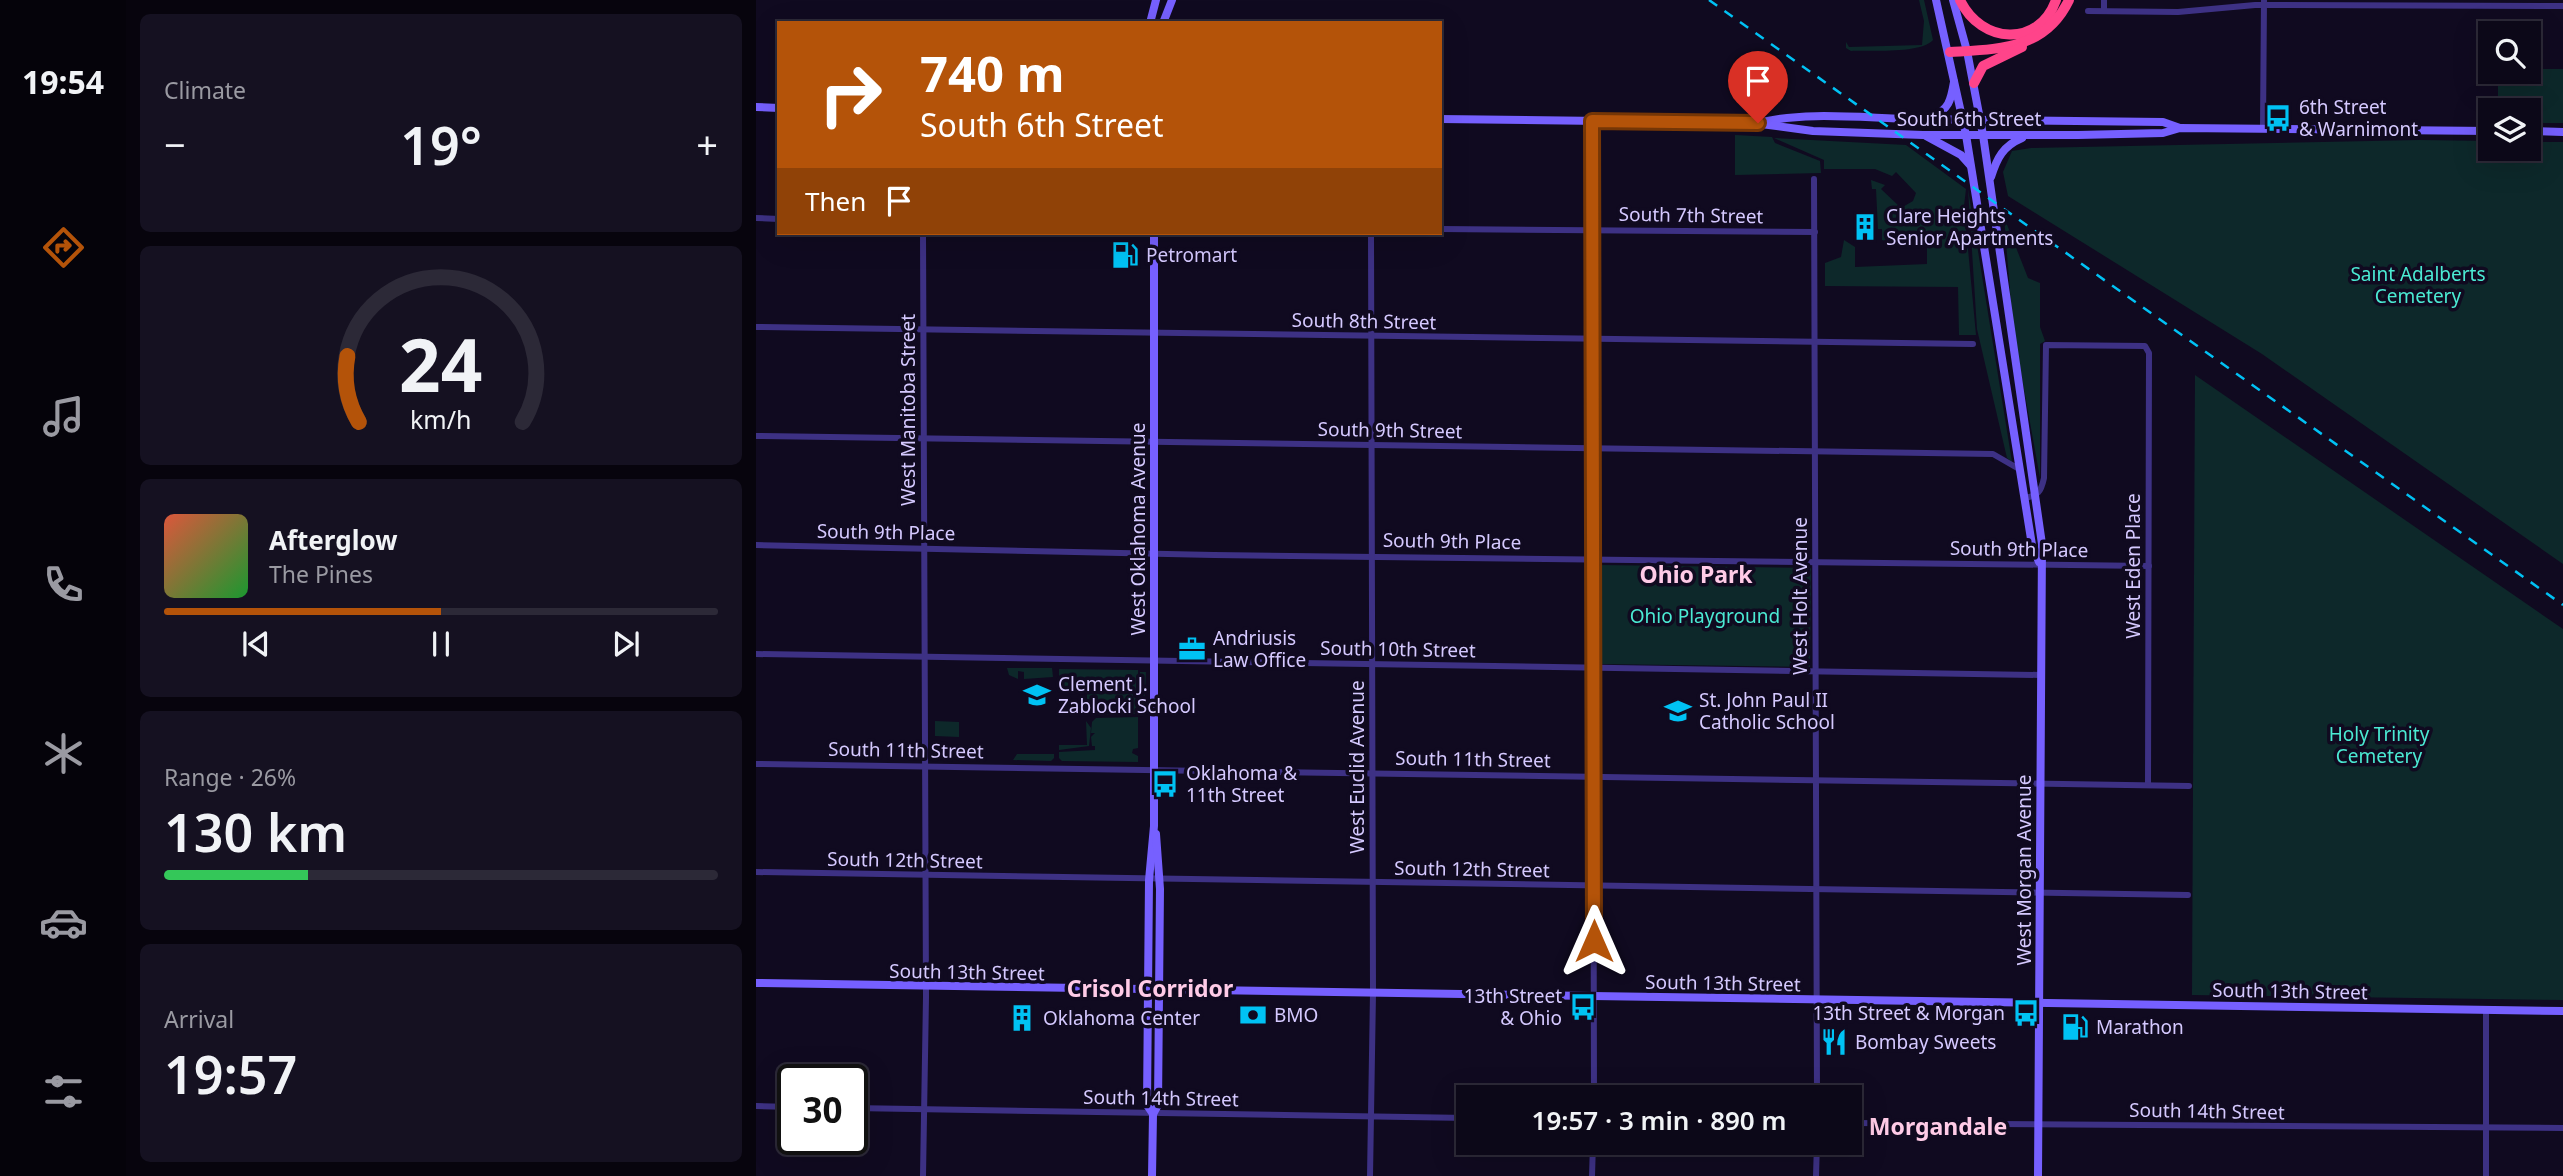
<!DOCTYPE html>
<meta charset="utf-8">
<style>
:root{--surface:#0c0818;--page:#151121;--text:#f1f3f6;--muted:#9a9aa2;--line:#2c2937;--accent:#b45309}
body{margin:0;font-family:"Noto Sans",sans-serif;background:var(--page);color:var(--text);height:100vh;display:flex;flex-direction:column;font-size:26px;white-space:nowrap}
*{box-sizing:border-box;margin:0}
p{font-size:23px;color:var(--muted)}
.icon{flex:none;width:38px;height:38px;fill:none;stroke:currentColor;stroke-width:2;stroke-linecap:round;stroke-linejoin:round}
.map{position:relative;flex:1;overflow:hidden}
.side{display:flex;flex-direction:column;gap:14px;padding:14px;background:#07040d;width:630px}
.side>*{flex:none}
.top-card{position:absolute;left:21px;top:21px;width:665px;height:214px;border-radius:0px;box-shadow:0 7px 28px #0002,0 0 0 2px var(--line);background:#b45309;color:#fff;overflow:hidden}
.tools{position:absolute;left:1722px;top:21px;display:grid;gap:14px}
.tools a{display:grid;place-items:center;width:63px;height:63px;border-radius:0px;background:var(--surface);box-shadow:0 7px 28px #0002,0 0 0 2px var(--line);font-size:35px}
.speed{position:absolute;left:21px;top:1064px;display:flex;gap:14px;font-size:35px;font-weight:700;text-align:center}
.speed>*{display:grid;place-content:center;width:91px;height:91px;border-radius:50%;background:var(--surface);box-shadow:0 7px 28px #0002,0 0 0 2px var(--line);line-height:1}
.speed .limit{border:4px solid #111;border-radius:10px;background:#fff;color:#111}
.pin{position:absolute;display:grid;place-items:center;width:60px;height:60px;color:#fff;margin:-72px -30px;border-radius:50% 50% 50% 0;rotate:-45deg;box-shadow:0 0 7px #0007}
.pin .icon{rotate:45deg}
.me{position:absolute;width:77px;margin:-38px;rotate:0deg;stroke-linejoin:round;filter:drop-shadow(0 0 5px #0008)}
.turn{display:flex;align-items:center;gap:24px;height:147px;padding:0 28px;font-size:32px}
.turn .icon{width:91px;height:91px;stroke-width:2.5}
.turn b{display:block;font-size:49px;line-height:60px}
.then{display:flex;align-items:center;height:66px;padding:0 28px;background:#0003;gap:14px;font-size:26px}
.big{font-size:52px;font-weight:600;line-height:1.1}
.side .widget{flex:1;display:flex;flex-direction:column;justify-content:center;gap:10px;min-width:0;padding:0 24px;border-radius:10px;background:var(--page)}
.side .dial{align-items:center;gap:0}
.dial svg{height:182px;overflow:visible;fill:none;stroke:var(--line);stroke-width:7;stroke-linecap:round;text-anchor:middle}
.dial text{fill:var(--text);stroke:none}
.song{display:flex;align-items:center;gap:21px}
.cover{width:84px;height:84px;border-radius:10px;background:linear-gradient(135deg,hsl(10 70% 55%),hsl(130 70% 35%))}
.played{height:7px;border-radius:4px;background:linear-gradient(90deg,var(--accent) 50%,var(--line) 50%)}
.keys{display:flex;justify-content:space-around;direction:ltr}
.heat{display:flex;justify-content:space-between;align-items:center;font-size:38px;direction:ltr}
.charge{height:10px;border-radius:5px;background:linear-gradient(90deg,#34c759 26%,var(--line) 0)}
.trip{position:absolute;left:700px;top:1085px;width:406px;height:70px;border-radius:0px;background:var(--surface);box-shadow:0 7px 28px #0002,0 0 0 2px var(--line);font-weight:600;line-height:70px;text-align:center}
main{display:flex;flex:1;min-height:0}
.menu{display:flex;flex-direction:column;width:126px;justify-content:space-around;align-items:center;background:#05030a;color:var(--muted)}
.menu .icon{width:49px;height:49px}
.menu .active{color:var(--accent)}
.menu b{font-size:32px;color:var(--text)}
.map>svg:first-child{display:block}
.green{fill:#0d282a}
.lines{fill:none;stroke-linecap:round;stroke-linejoin:round}
.street{stroke:#3d3184;stroke-width:6}
.secondary{stroke:#7660ff;stroke-width:8}
.highway{stroke:#ff448a;stroke-width:10}
.rail{stroke:#00c2f4;stroke-width:2.5;stroke-dasharray:10 9;stroke-linecap:butt}
.route-casing{stroke:#753606;stroke-width:18}
.route{stroke:#b45309;stroke-width:12}
.labels{text-anchor:middle;dominant-baseline:central;stroke-width:7;stroke-linejoin:round;paint-order:stroke}
.poi-label{font-size:19px;fill:#d5c9ff;stroke:#100a20;text-anchor:start}
.street-label{font-size:19px;fill:#d5c9ff;stroke:#100a20}
.park-label{font-size:19px;fill:#4bead3;stroke:#100a20}
.quarter-label{font-size:23px;font-weight:bold;fill:#ffcbe7;stroke:#100a20}
</style>
<main>
<nav class="menu">
<b>19:54</b>
<svg class="icon active" aria-label="directions" viewBox="0 0 24 24"><path d="M12 3l9 9-9 9-9-9zM9 14v-3h6M13 9l2 2-2 2"/></svg>
<svg class="icon" aria-label="music" viewBox="0 0 24 24"><path d="M9 18V5l10-2v13"/><circle cx="6" cy="18" r="3"/><circle cx="16" cy="16" r="3"/></svg>
<svg class="icon" aria-label="phone" viewBox="0 0 24 24"><path d="M5 4h4l2 5-3 2q2 4 5 5l2-3 5 2v4C11 20 4 13 5 4z"/></svg>
<svg class="icon" aria-label="climate" viewBox="0 0 24 24"><path d="M12 3v18M4 7l16 10M4 17L20 7"/></svg>
<svg class="icon" aria-label="car" viewBox="0 0 24 24"><path d="M5 17H2v-5l4-1 3-4h7l3 4 3 1v5h-3M9 17h6M6 11h13"/><circle cx="7" cy="17" r="2"/><circle cx="17" cy="17" r="2"/></svg>
<svg class="icon" aria-label="filters" viewBox="0 0 24 24"><path d="M4 7h16M4 17h16"/><circle cx="9" cy="7" r="2"/><circle cx="15" cy="17" r="2"/></svg>
</nav>
<section class="side">
<div class="widget"><p>Climate</p>
<div class="heat"><a>−</a><b class="big">19°</b><a>+</a></div>
</div>
<div class="widget dial"><svg viewBox="0 0 100 80">
<path d="M14 69A42 42 0 1 1 86 69"/>
<path d="M14 69A42 42 0 0 1 9 40" stroke="#b45309"/>
<text x="50" y="56" font-size="32" font-weight="700">24</text>
<text x="50" y="72" font-size="11">km/h</text>
</svg></div>
<div class="widget">
<div class="song"><i class="cover"></i><div><b>Afterglow</b><p>The Pines</p></div></div>
<div class="played"></div>
<div class="keys"><svg class="icon" aria-label="previous" viewBox="0 0 24 24"><path d="M18 5L8 12l10 7zM5 5v14"/></svg><svg class="icon" aria-label="pause" viewBox="0 0 24 24"><path d="M8 5v14M16 5v14"/></svg><svg class="icon" aria-label="next" viewBox="0 0 24 24"><path d="M6 5l10 7-10 7zM19 5v14"/></svg></div>
</div>
<div class="widget"><p>Range · 26%</p><b class="big">130 km</b><div class="charge"></div></div>
<div class="widget"><p>Arrival</p><b class="big">19:57</b></div>
</section>
<div class="map">
<svg width="1807" height="1176" viewBox="0 0 1807 1176">
<rect width="100%" height="100%" fill="#100a20"/>
<g class="green">
<path d="M 1163,0 L 1168,0 L 1177,40 C 1165,54 1114,50 1095,51 L 1090,48 L 1090,42 L 1093,47 L 1166,45 L 1168,21 Z"/>
<polygon points="1773,69 1807,69 1807,123 1773,123 1773,110 1742,110 1742,72 1773,72"/>
<polygon points="979,135 1016,137 1019,143 1064,161 1065,173 979,175"/>
<polygon points="1018,138 1150,145 1210,189 1208,206 1220,335 1203,335 1202,287 1069,286 1069,263 1085,257 1088,240 1099,247 1099,267 1171,264 1171,243 1136,243 1126,240 1126,229 1122,229 1120,189 1116,189 1115,180 1129,185 1125,189 1145,208 1157,201 1160,193 1140,172 1136,176 1119,169 1068,169 1068,160"/>
<polygon points="1663,140 1734,141 1734,149 1773,149 1773,142 1807,142 1807,564 1506,354 1252,196 1247,172 1256,151 1275,148"/>
<polygon points="1212,189 1256,462 1251,458 1221,329"/>
<polygon points="1248,217 1272,278 1284,283 1284,327 1289,341 1284,344 1284,478 1257,328"/>
<polygon points="1439,375 1807,629 1807,1000 1436,995"/>
<polygon points="844,565 1055,568 1054,667 843,664"/>
<polygon points="251,668 296,668 297,677 268,679 268,672 262,671 262,679 253,675"/>
<polygon points="303,669 382,670 382,714 340,715 331,711 331,688 322,684 320,687 303,687"/>
<polygon points="384,672 390,672 388,714 384,714"/>
<polygon points="382,717 382,748 377,749 376,753 382,756 382,762 306,761 303,758 303,752 339,750 339,746 336,746 335,737 339,733 335,733 336,722 340,718"/>
<polygon points="179,721 203,722 203,737 179,736"/>
<polygon points="330,721 335,728 333,746 303,750 303,745 331,745"/>
<polygon points="261,754 298,754 298,758 295,761 257,760"/>
</g>
<g class="lines">
<g class="street">
<polyline points="1332,11 1422,12 1499,5 1807,6"/>
<polyline points="1348,11 1348,0"/>
<polyline points="836,121 838,1097"/>
<polyline points="1507,127 1508,0"/>
<polyline points="1058,179 1061,1097"/>
<polyline points="0,218 23,219"/>
<polyline points="684,229 1059,232"/>
<polyline points="167,233 170,997 167,1176"/>
<polyline points="0,327 1217,344"/>
<polyline points="0,436 1237,454 1263,469"/>
<path d="M 1268,498 C 1282,496 1285,492 1288,478 L 1290,345 L 1389,346 L 1393,353 L 1392,785"/>
<polyline points="0,545 458,555 1393,566"/>
<polyline points="0,654 1284,675"/>
<polyline points="0,764 1433,786"/>
<polyline points="0,872 1432,895"/>
<polyline points="1730,1010 1730,1176"/>
<polyline points="0,1106 37,1107"/>
<polyline points="96,1108 712,1118"/>
<polyline points="1094,1123 1807,1128"/>
<polyline points="614,1176 617,993 615,233"/>
<polyline points="836,1176 837,1143"/>
<polyline points="1060,1176 1061,1143"/>
</g>
<g class="secondary">
<polyline points="1180,0 1210,135 1276,545 1283,562"/>
<polyline points="1197,0 1211,51 1227,135 1286,544 1282,1176"/>
<polyline points="394,23 400,0"/>
<polyline points="407,23 416,0"/>
<polyline points="0,107 23,108"/>
<path d="M 1175,117 C 1193,110 1195,100 1198,82"/>
<path d="M 684,119 L 1002,123 C 1050,111 1106,118 1156,119 C 1239,120 1323,121 1407,122 L 1424,128"/>
<polyline points="1005,124 1057,131 1167,135 1322,135 1407,133 1424,128 1734,131"/>
<polyline points="1773,131 1807,132"/>
<polyline points="1170,136 1205,155 1214,165"/>
<path d="M 1235,177 C 1241,158 1247,146 1266,138"/>
<polyline points="0,983 1807,1011"/>
<polyline points="397,1114 391,1105 393,880 398,826 398,233"/>
<polyline points="396,1176 397,1114 402,1105 404,889 400,834"/>
</g>
<g class="highway">
<path d="M 1204,0 C 1225,44 1283,48 1300,0"/>
<path d="M 1194,52 C 1243,49 1289,50 1313,0"/>
<polyline points="1218,83 1227,66 1266,47"/>
</g>
<polyline class="rail" points="953,0 1807,605"/>
</g>
<g class="lines">
<defs>
<polyline id="route" points="838,941 836,121 1002,123"/>
</defs>
<use href="#route" class="route-casing"/>
<use href="#route" class="route"/>
</g>
<defs>
<symbol id="bus-bare" viewBox="-9 -9 18 18"><path d="M-5-6H5V4H4V6H2V4H-2V6H-4V4H-5ZM-3.5-4V0h7V-4ZM-3.5 1.2v1.5H-2V1.2ZM2 1.2v1.5H3.5V1.2Z" fill="#00c2f4" stroke="#100a20" stroke-width="2.5" paint-order="stroke"/></symbol>
<symbol id="building-bare" viewBox="-9 -9 18 18"><path d="M-4-6H4V6H1V3H-1V6H-4ZM-2.5-4.3h1.7v1.8h-1.7ZM.8-4.3h1.7v1.8H.8ZM-2.5-1h1.7V.8h-1.7ZM.8-1h1.7V.8H.8Z" fill="#00c2f4" stroke="#100a20" stroke-width="2.5" paint-order="stroke"/></symbol>
<symbol id="fuel-bare" viewBox="-9 -9 18 18"><path d="M-5.5-6h7V0h2V4h1.3V-2.5L3-4.5l.8-.8L6-3V5H2.5V1h-1V6h-7ZM-4.2-4.7v3.2H.2V-4.7Z" fill="#00c2f4" stroke="#100a20" stroke-width="2.5" paint-order="stroke"/></symbol>
<symbol id="office-bare" viewBox="-9 -9 18 18"><path d="M-6-3h4V-5.5h4V-3h4V5H-6ZM-1-4.5V-3h2v-1.5ZM-6 0V1H6V0Z" fill="#00c2f4" stroke="#100a20" stroke-width="2.5" paint-order="stroke"/></symbol>
<symbol id="school-bare" viewBox="-9 -9 18 18"><path d="M0-5L7-2L0 1L-7-2ZM-4 1L0 2.5L4 1V4Q0 6-4 4Z" fill="#00c2f4" stroke="#100a20" stroke-width="2.5" paint-order="stroke"/></symbol>
<symbol id="bank-bare" viewBox="-9 -9 18 18"><path d="M-6-4H6V4H-6ZM0-2.3a2.3 2.3 0 1 0 0 4.6a2.3 2.3 0 1 0 0-4.6Z" fill="#00c2f4" stroke="#100a20" stroke-width="2.5" paint-order="stroke"/></symbol>
<symbol id="restaurant-bare" viewBox="-9 -9 18 18"><path d="M-5-6h1v4h1v-4h1v4h1v-4h1v5L-1.5 .5V6h-2V.5L-5-1ZM5-6V6H3V1.5H1.5Q1.5-4 5-6Z" fill="#00c2f4" stroke="#100a20" stroke-width="2.5" paint-order="stroke"/></symbol>
</defs>
<g fill-rule="evenodd">
<use href="#bus-bare" x="1503" y="99" width="38" height="38"/>
<use href="#building-bare" x="1090" y="208" width="38" height="38"/>
<use href="#fuel-bare" x="350" y="236" width="38" height="38"/>
<use href="#office-bare" x="417" y="630" width="38" height="38"/>
<use href="#school-bare" x="262" y="676" width="38" height="38"/>
<use href="#school-bare" x="903" y="692" width="38" height="38"/>
<use href="#bus-bare" x="390" y="765" width="38" height="38"/>
<use href="#bus-bare" x="808" y="988" width="38" height="38"/>
<use href="#bus-bare" x="1251" y="994" width="38" height="38"/>
<use href="#bank-bare" x="478" y="996" width="38" height="38"/>
<use href="#building-bare" x="247" y="999" width="38" height="38"/>
<use href="#fuel-bare" x="1300" y="1008" width="38" height="38"/>
<use href="#restaurant-bare" x="1059" y="1023" width="38" height="38"/>
</g>
<g class="labels">
<g class="poi-label">
<text x="1543" y="107">6th Street<tspan x="1543" dy="22">&amp; Warnimont</tspan></text>
<text x="1130" y="216">Clare Heights<tspan x="1130" dy="22">Senior Apartments</tspan></text>
<text x="390" y="255">Petromart</text>
<text x="457" y="638">Andriusis<tspan x="457" dy="22">Law Office</tspan></text>
<text x="302" y="684">Clement J.<tspan x="302" dy="22">Zablocki School</tspan></text>
<text x="943" y="700">St. John Paul II<tspan x="943" dy="22">Catholic School</tspan></text>
<text x="430" y="773">Oklahoma &amp;<tspan x="430" dy="22">11th Street</tspan></text>
<text x="806" y="996" text-anchor="end">13th Street<tspan x="806" dy="22">&amp; Ohio</tspan></text>
<text x="1249" y="1013" text-anchor="end">13th Street &amp; Morgan</text>
<text x="518" y="1015">BMO</text>
<text x="287" y="1018">Oklahoma Center</text>
<text x="1340" y="1027">Marathon</text>
<text x="1099" y="1042">Bombay Sweets</text>
</g>
<g class="street-label">
<text x="1213" y="119">South 6th Street</text>
<text transform="translate(935 215) rotate(1)">South 7th Street</text>
<text transform="translate(608 321) rotate(1)">South 8th Street</text>
<text transform="translate(152 410) rotate(-90)">West Manitoba Street</text>
<text transform="translate(634 430) rotate(1)">South 9th Street</text>
<text transform="translate(382 529) rotate(-90)">West Oklahoma Avenue</text>
<text transform="translate(130 532) rotate(1)">South 9th Place</text>
<text transform="translate(696 541) rotate(1)">South 9th Place</text>
<text transform="translate(1263 549) rotate(1)">South 9th Place</text>
<text transform="translate(1377 566) rotate(-90)">West Eden Place</text>
<text transform="translate(1044 596) rotate(-90)">West Holt Avenue</text>
<text transform="translate(642 649) rotate(1)">South 10th Street</text>
<text transform="translate(150 750) rotate(1)">South 11th Street</text>
<text transform="translate(717 759) rotate(1)">South 11th Street</text>
<text transform="translate(601 767) rotate(-90)">West Euclid Avenue</text>
<text transform="translate(149 860) rotate(1)">South 12th Street</text>
<text transform="translate(716 869) rotate(1)">South 12th Street</text>
<text transform="translate(1268 870) rotate(-90)">West Morgan Avenue</text>
<text transform="translate(211 972) rotate(1)">South 13th Street</text>
<text transform="translate(967 983) rotate(1)">South 13th Street</text>
<text transform="translate(1534 991) rotate(1)">South 13th Street</text>
<text transform="translate(405 1098) rotate(1)">South 14th Street</text>
<text transform="translate(1451 1111) rotate(1)">South 14th Street</text>
</g>
<g class="park-label">
<text x="1662" y="274">Saint Adalberts<tspan x="1662" dy="22">Cemetery</tspan></text>
<text x="949" y="616">Ohio Playground</text>
<text x="1623" y="734">Holy Trinity<tspan x="1623" dy="22">Cemetery</tspan></text>
</g>
<g class="quarter-label">
<text x="940" y="574">Ohio Park</text>
<text x="394" y="988">Crisol Corridor</text>
<text x="1182" y="1126">Morgandale</text>
</g>
</g>
</svg>
<div class="tools">
<a><svg class="icon" aria-label="search" viewBox="0 0 24 24"><circle cx="10" cy="10" r="6"/><path d="M15 15l6 6"/></svg></a>
<a><svg class="icon" aria-label="layers" viewBox="0 0 24 24"><path d="M12 4l9 5-9 5-9-5zM3 14l9 5 9-5"/></svg></a>
</div>
<div class="speed"><div class="limit">30</div></div>
<div class="pin" style="left:1002px;top:123px;background:#d93025"><svg class="icon" aria-label="arrive" viewBox="0 0 24 24"><path d="M6 21V4h12l-3 4 3 4H6"/></svg></div>
<svg class="me" style="left:838px;top:941px" viewBox="-20 -20 40 40"><path d="M0-17L14 15 0 8-14 15z" fill="#b45309" stroke="#fff" stroke-width="4"/></svg>
<div class="trip">19:57 · 3 min · 890 m</div>
<div class="top-card">
<div class="turn"><svg class="icon" aria-label="right" viewBox="0 0 24 24"><path d="M7 20v-9h11M14 6l5 5-5 5"/></svg><div><b>740 m</b>South 6th Street</div></div>
<div class="then">Then<svg class="icon" aria-label="arrive" viewBox="0 0 24 24"><path d="M6 21V4h12l-3 4 3 4H6"/></svg></div>
</div>
</div>
</main>
